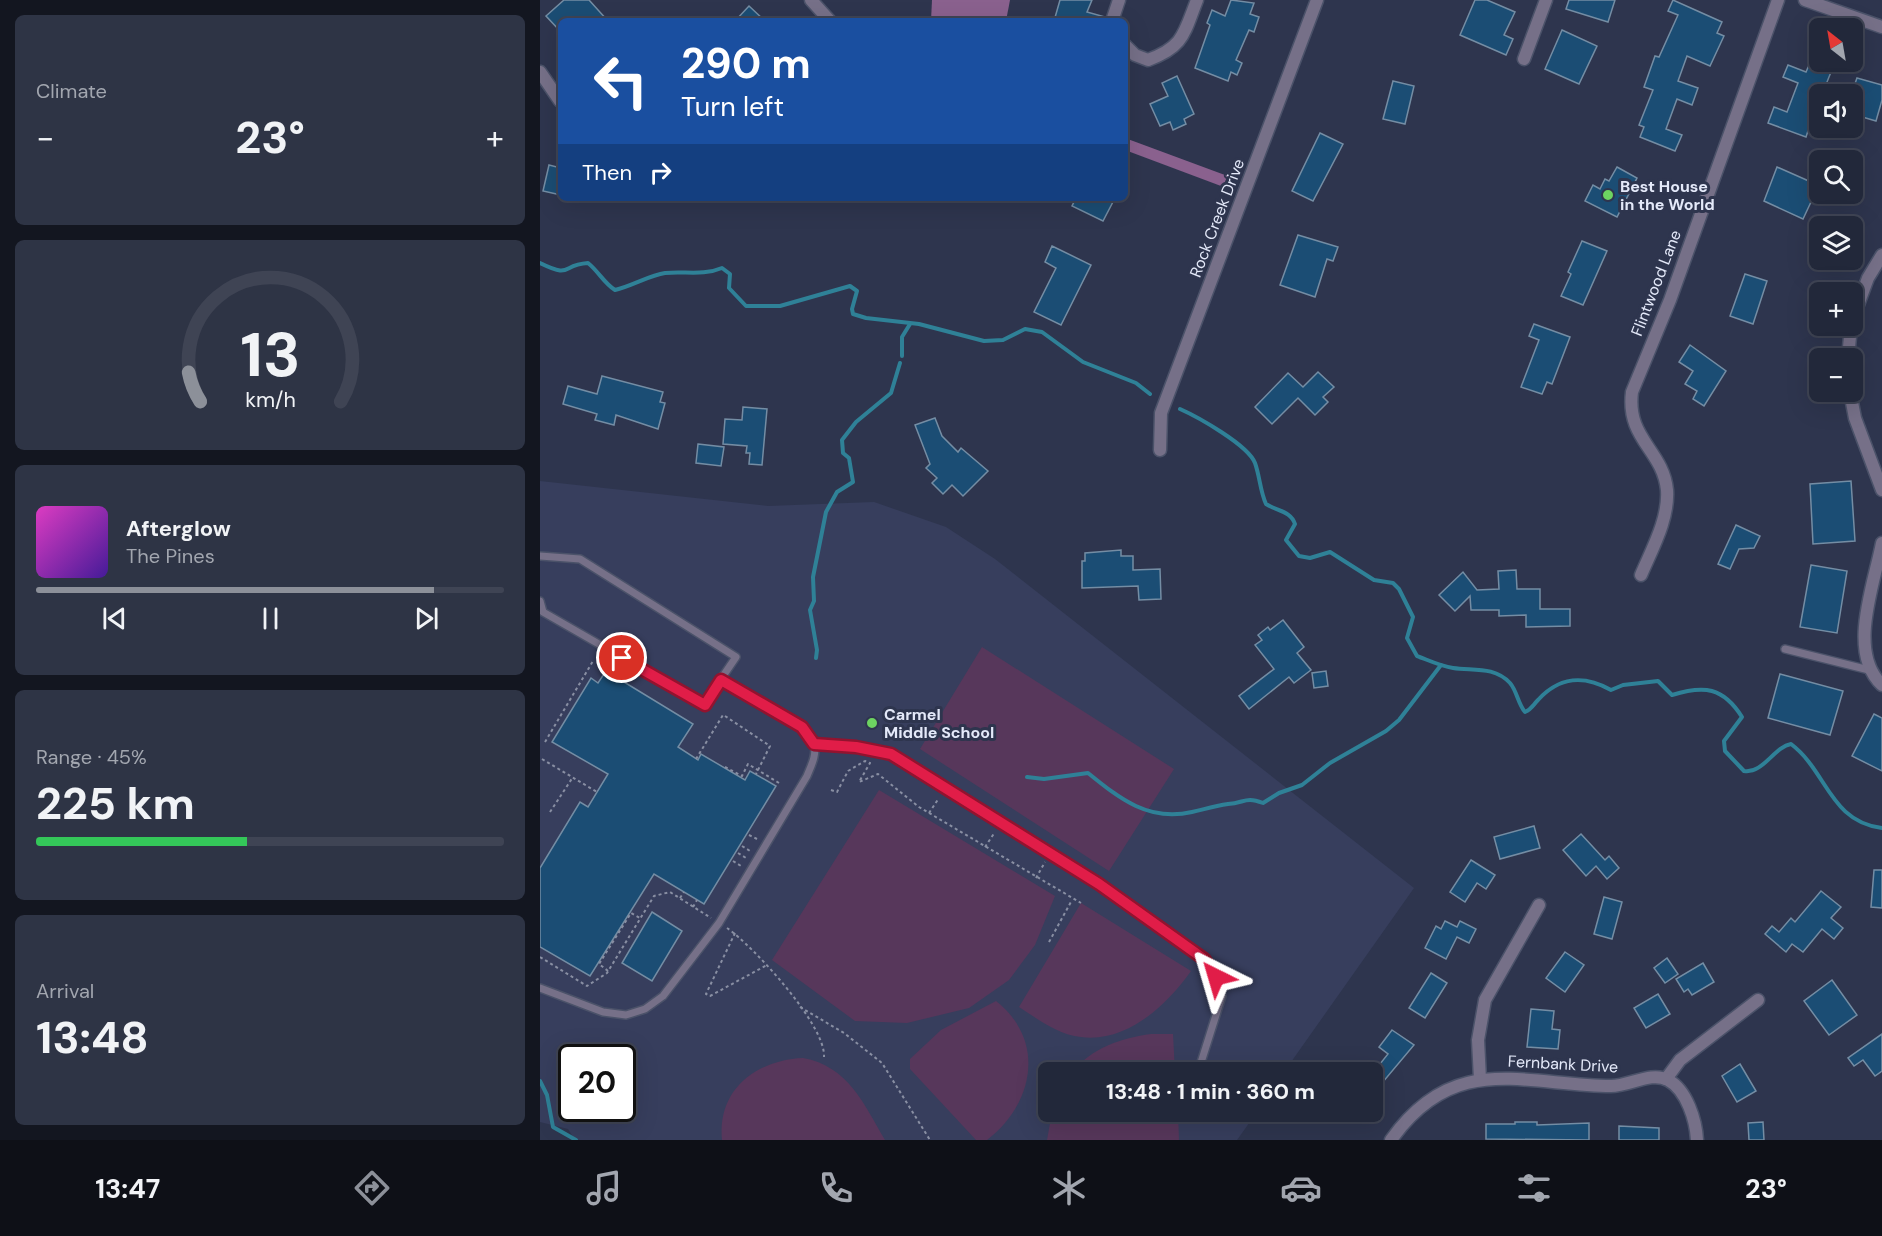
<!DOCTYPE html>
<meta charset="utf-8">
<style>
:root{--surface:#22283a;--page:#2e3445;--text:#f1f3f6;--muted:#a2a6af;--line:#3f4454;--accent:#8c9099}
body{margin:0;font-family:"DM Sans",sans-serif;background:var(--page);color:var(--text);height:100vh;display:flex;flex-direction:column;font-size:22px;white-space:nowrap}
*{box-sizing:border-box;margin:0}
p{font-size:20px;color:var(--muted)}
.icon{flex:none;width:33px;height:33px;fill:none;stroke:currentColor;stroke-width:2;stroke-linecap:round;stroke-linejoin:round}
.map{position:relative;flex:1;overflow:hidden}
.drawer{display:flex;flex-direction:column;gap:15px;padding:15px;background:#131620;width:540px}
.drawer>*{flex:none}
.banner{position:absolute;left:18px;top:18px;width:570px;height:183px;border-radius:9px;box-shadow:0 6px 24px #0002,0 0 0 2px var(--line);background:#1a4fa0;color:#fff;overflow:hidden}
.needle{width:39px;rotate:329deg}
.fabs{position:absolute;left:1269px;top:18px;display:grid;gap:12px}
.fabs a{display:grid;place-items:center;width:54px;height:54px;border-radius:9px;background:var(--surface);box-shadow:0 6px 24px #0002,0 0 0 2px var(--line);font-size:30px}
.speed{position:absolute;left:18px;top:1044px;display:flex;gap:12px;font-size:30px;font-weight:700;text-align:center}
.speed>*{display:grid;place-content:center;width:78px;height:78px;border-radius:50%;background:var(--surface);box-shadow:0 6px 24px #0002,0 0 0 2px var(--line);line-height:1}
.speed .limit{border:3px solid #111;border-radius:9px;background:#fff;color:#111}
.pin{position:absolute;display:grid;place-items:center;width:51px;height:51px;color:#fff;margin:-26px;border:3px solid #fff;border-radius:50%;box-shadow:0 2px 6px #0007}
.me{position:absolute;width:66px;margin:-33px;rotate:320deg;stroke-linejoin:round;filter:drop-shadow(0 0 4px #0008)}
.turn{display:flex;align-items:center;gap:21px;height:126px;padding:0 24px;font-size:27px}
.turn .icon{width:78px;height:78px;stroke-width:2.5}
.turn b{display:block;font-size:42px;line-height:51px}
.then{display:flex;align-items:center;height:57px;padding:0 24px;background:#0003;gap:12px;font-size:22px}
.big{font-size:45px;font-weight:700;line-height:1.1}
.drawer .tile{flex:1;display:flex;flex-direction:column;justify-content:center;gap:9px;min-width:0;padding:0 21px;border-radius:9px;background:var(--page)}
.drawer .dial{align-items:center;gap:0}
.dial svg{height:156px;overflow:visible;fill:none;stroke:var(--line);stroke-width:7;stroke-linecap:round;text-anchor:middle}
.dial text{fill:var(--text);stroke:none}
.song{display:flex;align-items:center;gap:18px}
.cover{width:72px;height:72px;border-radius:9px;background:linear-gradient(135deg,hsl(310 70% 55%),hsl(260 70% 35%))}
.played{height:6px;border-radius:3px;background:linear-gradient(90deg,var(--accent) 85%,var(--line) 85%)}
.keys{display:flex;justify-content:space-around;direction:ltr}
.heat{display:flex;justify-content:space-between;align-items:center;font-size:33px;direction:ltr}
.charge{height:9px;border-radius:4px;background:linear-gradient(90deg,#34c759 45%,var(--line) 0)}
.trip{position:absolute;left:498px;top:1062px;width:345px;height:60px;border-radius:9px;background:var(--surface);box-shadow:0 6px 24px #0002,0 0 0 2px var(--line);font-weight:700;line-height:60px;text-align:center}
.dock{display:flex;height:96px;justify-content:space-around;align-items:center;background:#0e1017;color:var(--muted)}
.dock .icon{width:42px;height:42px}
.dock .selected{color:var(--accent)}
.dock b{font-size:27px;color:var(--text)}
main{display:flex;flex:1;min-height:0}
.map>svg:first-child{display:block}
.built{fill:#373e5d;fill-rule:evenodd}
.green{fill:#57375b}
.forest{fill:#8a618e}
.lines{fill:none;stroke-linecap:round;stroke-linejoin:round}
.stream{stroke:#2f8197;stroke-width:4}
.building{fill:#1b4d74;stroke:#748da4;stroke-width:1.5}
.service-casing{stroke:#4b5269;stroke-width:10}
.minor-casing{stroke:#4b5269;stroke-width:15}
.tertiary-casing{stroke:#4b5269;stroke-width:15}
.path{stroke:#898fa3;stroke-width:2;stroke-dasharray:3 3;stroke-linecap:butt}
.service{stroke:#767088;stroke-width:7}
.minor{stroke:#767088;stroke-width:12}
.tertiary{stroke:#767088;stroke-width:12}
.route-casing{stroke:#92132f;stroke-width:15}
.route{stroke:#e11d48;stroke-width:10}
.poi-dot{fill:#6dd361;stroke:#2e354e;stroke-width:2}
.labels{text-anchor:middle;dominant-baseline:central;stroke-width:6;stroke-linejoin:round;paint-order:stroke}
.poi-label{font-size:16px;font-weight:bold;fill:#e4e9f9;stroke:#2e354e;text-anchor:start}
.street-label{font-size:16px;fill:#e4e9f9;stroke:#2e354e}
</style>
<main>
<section class="drawer">
<div class="tile"><p>Climate</p>
<div class="heat"><a>−</a><b class="big">23°</b><a>+</a></div>
</div>
<div class="tile dial"><svg viewBox="0 0 100 80">
<path d="M14 69A42 42 0 1 1 86 69"/>
<path d="M14 69A42 42 0 0 1 8 54" stroke="#8c9099"/>
<text x="50" y="56" font-size="32" font-weight="700">13</text>
<text x="50" y="72" font-size="11">km/h</text>
</svg></div>
<div class="tile">
<div class="song"><i class="cover"></i><div><b>Afterglow</b><p>The Pines</p></div></div>
<div class="played"></div>
<div class="keys"><svg class="icon" aria-label="previous" viewBox="0 0 24 24"><path d="M18 5L8 12l10 7zM5 5v14"/></svg><svg class="icon" aria-label="pause" viewBox="0 0 24 24"><path d="M8 5v14M16 5v14"/></svg><svg class="icon" aria-label="next" viewBox="0 0 24 24"><path d="M6 5l10 7-10 7zM19 5v14"/></svg></div>
</div>
<div class="tile"><p>Range · 45%</p><b class="big">225 km</b><div class="charge"></div></div>
<div class="tile"><p>Arrival</p><b class="big">13:48</b></div>
</section>
<div class="map">
<svg width="1342" height="1140" viewBox="0 0 1342 1140">
<rect width="100%" height="100%" fill="#2e354e"/>
<path class="built" d="M 0,481 L 228,506 L 334,502 L 406,527 L 455,559 L 874,888 L 744,1072 L 508,1072 L 508,1112 L 717,1112 L 697,1140 L 35,1140 L 28,1129 L 0,1122 ZM 32,1058 L 82,1058 L 82,1108 L 32,1108 Z"/>
<g class="green">
<polygon points="442,647 634,769 569,871 380,749"/>
<polygon points="339,790 515,896 495,945 469,980 429,1008 367,1023 315,1021 232,960"/>
<path d="M 541,903 L 651,971 C 627,1005 587,1043 541,1037 C 518,1035 498,1019 479,1007 Z"/>
<path d="M 456,1001 C 507,1041 493,1105 447,1140 L 436,1140 L 370,1069 L 370,1059 L 401,1030 Z"/>
<path d="M 611,1034 L 633,1034 L 635,1072 L 532,1072 C 552,1048 581,1038 611,1034 Z"/>
<path d="M 263,1058 C 308,1066 324,1104 345,1140 L 182,1140 C 177,1089 217,1060 263,1058 Z"/>
<polygon points="512,1112 638,1112 639,1140 507,1140"/>
</g>
<g class="forest">
<polygon points="392,0 470,0 466,21 391,21"/>
<polygon points="585,138 693,178 689,189 585,150"/>
</g>
<g class="lines">
<g class="stream">
<path d="M 0,263 C 33,279 20,265 48,263 C 59,272 64,283 75,290 C 92,286 110,275 125,273 C 145,271 163,276 182,268 L 190,274 L 189,288 L 206,306 L 240,306 L 310,286 L 317,291 L 312,309 L 313,314 L 326,318 L 379,324 L 444,341 L 463,340 L 485,329 L 502,332 L 543,362 L 596,383 L 610,394"/>
<polyline points="362,356 362,337 370,324"/>
<path d="M 640,409 C 658,417 708,445 715,463 C 720,477 720,491 726,504 C 737,511 751,511 755,524 L 746,540 L 759,556 L 770,558 L 790,552 L 834,580 L 853,583 L 859,589 L 873,617 L 867,638 L 877,656 C 888,660 900,666 913,668 C 933,671 954,666 970,683 C 977,691 978,704 985,712 C 992,709 993,705 998,700 C 1020,676 1044,675 1071,690 L 1083,685 L 1118,681 L 1132,695 C 1164,685 1183,687 1202,717 L 1184,741 L 1185,751 L 1204,771 C 1223,774 1234,747 1251,744 C 1287,771 1290,822 1342,828"/>
<polyline points="276,658 277,650 270,610 274,601 273,577 286,512 297,492 313,482 309,458 303,453 302,440 316,422 351,393 360,363"/>
<path d="M 487,777 L 504,779 L 548,773 C 580,799 609,822 652,812 C 665,809 675,806 688,804 C 705,803 705,796 723,803 L 739,793 L 762,785 L 790,763 L 846,731 L 859,720 L 901,665"/>
<polyline points="0,1081 7,1095 13,1127 36,1140"/>
</g>
</g>
<g class="building">
<polygon points="24,0 49,0 68,21 21,21 21,32 6,16"/>
<polygon points="520,0 552,0 547,12 565,17 564,21 514,21"/>
<polygon points="691,0 714,3 710,14 719,17 714,32 709,30 696,60 702,63 697,75 691,72 688,81 655,68 670,25 667,23 672,10 685,16"/>
<polygon points="935,0 947,0 975,12 964,35 973,39 966,55 920,35"/>
<polygon points="1029,0 1075,0 1068,22 1026,9"/>
<polygon points="1133,0 1182,22 1177,33 1184,36 1170,66 1147,56 1138,81 1158,88 1152,105 1137,99 1126,129 1142,135 1135,151 1100,137 1104,127 1099,125 1113,90 1104,87 1115,56 1119,57 1138,15 1128,11"/>
<polygon points="209,6 225,21 195,21"/>
<polygon points="1022,30 1057,46 1039,84 1005,69"/>
<polygon points="1280,40 1280,62 1295,62 1283,92 1280,94 1266,137 1228,123 1234,107 1247,112 1258,83 1243,77 1248,65 1266,72"/>
<polygon points="637,76 654,114 644,119 646,124 633,130 630,122 620,126 610,104 628,96 622,83"/>
<polygon points="1317,78 1342,85 1342,100 1336,121 1312,114 1312,92"/>
<polygon points="853,81 874,86 865,124 843,119"/>
<polygon points="780,133 803,144 773,201 752,191"/>
<polygon points="9,165 21,168 21,195 3,191"/>
<polygon points="1077,167 1097,178 1077,217 1045,201 1053,185 1060,189 1065,179 1069,181"/>
<polygon points="1237,167 1280,186 1273,203 1271,202 1263,219 1224,201"/>
<polygon points="536,198 575,198 563,221 532,206"/>
<polygon points="758,235 798,247 793,261 787,259 775,297 740,285"/>
<polygon points="1042,241 1067,251 1043,305 1021,296 1031,274 1028,272"/>
<polygon points="512,246 551,265 521,325 494,312 516,268 505,262"/>
<polygon points="1205,274 1227,281 1213,324 1190,316"/>
<polygon points="994,324 1030,337 1012,384 1007,382 1002,394 981,387 999,340 989,336"/>
<polygon points="1150,345 1186,371 1164,406 1153,399 1157,391 1145,384 1153,371 1139,362"/>
<polygon points="778,372 794,387 783,397 788,402 775,415 758,398 732,424 715,407 748,373 763,387"/>
<polygon points="62,376 123,392 120,402 125,403 118,429 76,415 74,425 55,420 57,414 23,404 28,386 57,394"/>
<polygon points="203,407 227,409 222,465 209,464 210,453 206,453 207,446 183,444 185,419 202,420"/>
<polygon points="395,418 402,436 418,452 421,448 448,471 423,496 412,485 403,494 392,483 397,478 386,468 390,464 375,425"/>
<polygon points="158,444 184,447 181,466 156,463"/>
<polygon points="1311,481 1315,541 1273,544 1270,484"/>
<polygon points="1196,525 1220,536 1214,548 1199,549 1190,569 1178,564"/>
<polygon points="581,550 581,556 593,556 593,570 620,569 621,599 599,600 598,586 542,588 542,561 545,561 545,553"/>
<polygon points="1271,565 1307,571 1297,633 1260,627"/>
<polygon points="976,570 977,589 1000,589 1000,609 1030,609 1030,626 986,627 986,615 959,616 959,610 931,610 930,596 915,611 899,595 923,572 937,590 959,589 958,571"/>
<polygon points="743,620 764,647 757,653 771,670 754,683 749,677 709,709 699,696 734,669 715,645 722,640 718,635 728,627 730,630"/>
<polygon points="66,671 153,724 138,747 158,760 161,754 205,780 210,771 236,786 164,904 114,874 50,976 0,947 0,868 40,802 48,807 68,774 12,742 51,678 58,683"/>
<polygon points="786,671 788,686 774,688 772,673"/>
<polygon points="1240,674 1303,691 1290,735 1228,718"/>
<polygon points="1334,714 1342,718 1342,771 1312,756"/>
<polygon points="994,826 1000,848 960,859 954,837"/>
<polygon points="1041,834 1065,860 1069,856 1079,868 1067,879 1056,866 1046,876 1023,850"/>
<polygon points="931,860 955,875 946,889 937,883 925,902 910,892"/>
<polygon points="1334,870 1342,870 1342,908 1331,907"/>
<polygon points="1281,891 1301,907 1291,918 1303,928 1294,939 1282,929 1263,952 1252,944 1246,952 1225,934 1232,926 1239,932 1251,918 1255,922"/>
<polygon points="1064,897 1082,902 1072,939 1054,934"/>
<polygon points="112,912 142,931 112,981 82,963"/>
<polygon points="905,921 917,927 920,921 936,929 929,943 917,937 906,959 885,948 896,926 901,929"/>
<polygon points="1025,952 1044,965 1025,992 1006,978"/>
<polygon points="1127,958 1138,974 1125,983 1114,968"/>
<polygon points="1163,963 1174,982 1152,995 1148,989 1144,992 1136,979"/>
<polygon points="891,973 907,983 885,1018 869,1008"/>
<polygon points="1292,980 1317,1015 1289,1035 1264,1001"/>
<polygon points="1118,994 1130,1014 1106,1028 1094,1008"/>
<polygon points="991,1009 1014,1011 1012,1029 1020,1030 1018,1049 987,1047"/>
<polygon points="852,1030 874,1045 832,1095 832,1074 848,1054 839,1047"/>
<polygon points="1342,1034 1342,1071 1335,1076 1323,1060 1314,1066 1308,1058"/>
<polygon points="1200,1064 1216,1091 1197,1102 1182,1076"/>
<polygon points="975,1122 997,1122 997,1125 1049,1123 1049,1140 946,1139 946,1124 975,1124"/>
<polygon points="1223,1122 1224,1140 1209,1140 1208,1123"/>
<polygon points="1079,1126 1119,1128 1119,1140 1079,1140"/>
</g>
<g class="lines">
<defs>
<g id="service">
<path d="M 0,556 L 40,559 L 196,657 L 181,679 C 201,691 269,723 274,744 C 277,755 271,766 267,776 L 179,923 L 123,996 L 105,1009 L 86,1015 L 63,1012 L 0,988"/>
<polyline points="0,601 3,612 165,705 181,679"/>
<polyline points="1245,649 1329,670"/>
<polyline points="274,744 316,747 351,755 559,884 664,959 676,977 682,996 658,1072"/>
</g>
<g id="minor">
<polyline points="271,0 290,21"/>
<polyline points="572,21 579,0"/>
<path d="M 585,45 L 595,55 L 608,60 C 644,47 644,33 657,0"/>
<polyline points="984,59 1006,0"/>
<polyline points="0,72 20,101"/>
<polyline points="1312,321 1328,278 1342,255"/>
<polyline points="1308,358 1311,326"/>
<polyline points="1310,392 1315,418 1342,490"/>
<polyline points="620,450 621,413 777,0"/>
<path d="M 1342,543 C 1334,585 1307,652 1342,685"/>
<path d="M 1101,575 C 1112,549 1129,519 1127,490 C 1123,450 1086,439 1092,392 L 1130,300 L 1238,0"/>
<polyline points="940,1079 938,1040 945,1000 999,905"/>
<polyline points="1126,1079 1140,1060 1218,1000"/>
<path d="M 851,1140 C 914,1051 983,1085 1071,1086 C 1090,1086 1111,1071 1128,1080 C 1147,1090 1156,1121 1157,1140"/>
</g>
<polyline id="tertiary" points="1265,0 1342,27"/>
</defs>
<use href="#service" class="service-casing"/>
<use href="#minor" class="minor-casing"/>
<use href="#tertiary" class="tertiary-casing"/>
<g class="path">
<polyline points="185,716 230,746 216,774"/>
<polyline points="5,742 53,661"/>
<polyline points="2,759 57,792"/>
<polyline points="156,759 183,715"/>
<polyline points="185,767 202,776 208,764 239,783"/>
<polyline points="291,790 297,792 308,771 325,761 330,763 319,782 338,774 379,807 541,903"/>
<polyline points="10,812 33,777"/>
<polyline points="389,813 399,798"/>
<polyline points="209,835 217,839"/>
<polyline points="202,846 210,851"/>
<polyline points="445,847 455,832"/>
<polyline points="198,853 206,858"/>
<polyline points="193,861 201,866"/>
<polyline points="496,878 505,862"/>
<polyline points="140,898 144,892"/>
<polyline points="153,907 157,900"/>
<path d="M 187,928 C 213,946 286,1025 284,1057"/>
<polyline points="195,933 166,994 170,996 227,965"/>
<polyline points="509,942 532,900"/>
<polyline points="0,957 47,986 67,973 114,896 130,892 171,918"/>
<polyline points="68,971 59,964 91,913 100,918"/>
<polyline points="260,1007 304,1033 342,1063 390,1140"/>
</g>
<use href="#service" class="service"/>
<use href="#minor" class="minor"/>
<use href="#tertiary" class="tertiary"/>
</g>
<g class="lines">
<defs>
<polyline id="route" points="82,658 165,705 181,680 262,727 274,744 316,747 351,754 559,884 664,959 676,977"/>
</defs>
<use href="#route" class="route-casing"/>
<use href="#route" class="route"/>
</g>
<g class="poi-dot">
<circle cx="1068" cy="195" r="6"/>
<circle cx="332" cy="723" r="6"/>
</g>
<g class="labels">
<g class="poi-label">
<text x="1080" y="186">Best House<tspan x="1080" dy="18">in the World</tspan></text>
<text x="344" y="714">Carmel<tspan x="344" dy="18">Middle School</tspan></text>
</g>
<g class="street-label">
<text transform="translate(677 218) rotate(-69)">Rock Creek Drive</text>
<text transform="translate(1116 283) rotate(-69)">Flintwood Lane</text>
<text transform="translate(1023 1064) rotate(3)">Fernbank Drive</text>
</g>
</g>
</svg>
<div class="fabs">
<a><svg class="needle" viewBox="-14 -14 28 28"><path d="M0-13l5 13h-10z" fill="#e53935"/><path d="M0 13l5-13h-10z" fill="#a2a6af"/></svg></a>
<a><svg class="icon" aria-label="sound" viewBox="0 0 24 24"><path d="M4 9h4l5-4v14l-5-4H4zM17 9q2 3 0 6"/></svg></a>
<a><svg class="icon" aria-label="search" viewBox="0 0 24 24"><circle cx="10" cy="10" r="6"/><path d="M15 15l6 6"/></svg></a>
<a><svg class="icon" aria-label="layers" viewBox="0 0 24 24"><path d="M12 4l9 5-9 5-9-5zM3 14l9 5 9-5"/></svg></a>
<a>+</a>
<a>−</a>
</div>
<div class="speed"><div class="limit">20</div></div>
<div class="pin" style="left:82px;top:658px;background:#d93025"><svg class="icon" aria-label="arrive" viewBox="0 0 24 24"><path d="M6 21V4h12l-3 4 3 4H6"/></svg></div>
<svg class="me" style="left:676px;top:977px" viewBox="-20 -20 40 40"><path d="M0-17L14 15 0 8-14 15z" fill="#e11d48" stroke="#fff" stroke-width="4"/></svg>
<div class="trip">13:48 · 1 min · 360 m</div>
<div class="banner">
<div class="turn"><svg class="icon" aria-label="left" viewBox="0 0 24 24"><path d="M17 20v-9H6M10 6l-5 5 5 5"/></svg><div><b>290 m</b>Turn left</div></div>
<div class="then">Then<svg class="icon" aria-label="right" viewBox="0 0 24 24"><path d="M7 20v-9h11M14 6l5 5-5 5"/></svg></div>
</div>
</div>
</main>
<nav class="dock">
<b>13:47</b>
<svg class="icon selected" aria-label="directions" viewBox="0 0 24 24"><path d="M12 3l9 9-9 9-9-9zM9 14v-3h6M13 9l2 2-2 2"/></svg>
<svg class="icon" aria-label="music" viewBox="0 0 24 24"><path d="M9 18V5l10-2v13"/><circle cx="6" cy="18" r="3"/><circle cx="16" cy="16" r="3"/></svg>
<svg class="icon" aria-label="phone" viewBox="0 0 24 24"><path d="M5 4h4l2 5-3 2q2 4 5 5l2-3 5 2v4C11 20 4 13 5 4z"/></svg>
<svg class="icon" aria-label="climate" viewBox="0 0 24 24"><path d="M12 3v18M4 7l16 10M4 17L20 7"/></svg>
<svg class="icon" aria-label="car" viewBox="0 0 24 24"><path d="M5 17H2v-5l4-1 3-4h7l3 4 3 1v5h-3M9 17h6M6 11h13"/><circle cx="7" cy="17" r="2"/><circle cx="17" cy="17" r="2"/></svg>
<svg class="icon" aria-label="filters" viewBox="0 0 24 24"><path d="M4 7h16M4 17h16"/><circle cx="9" cy="7" r="2"/><circle cx="15" cy="17" r="2"/></svg>
<b>23°</b>
</nav>
